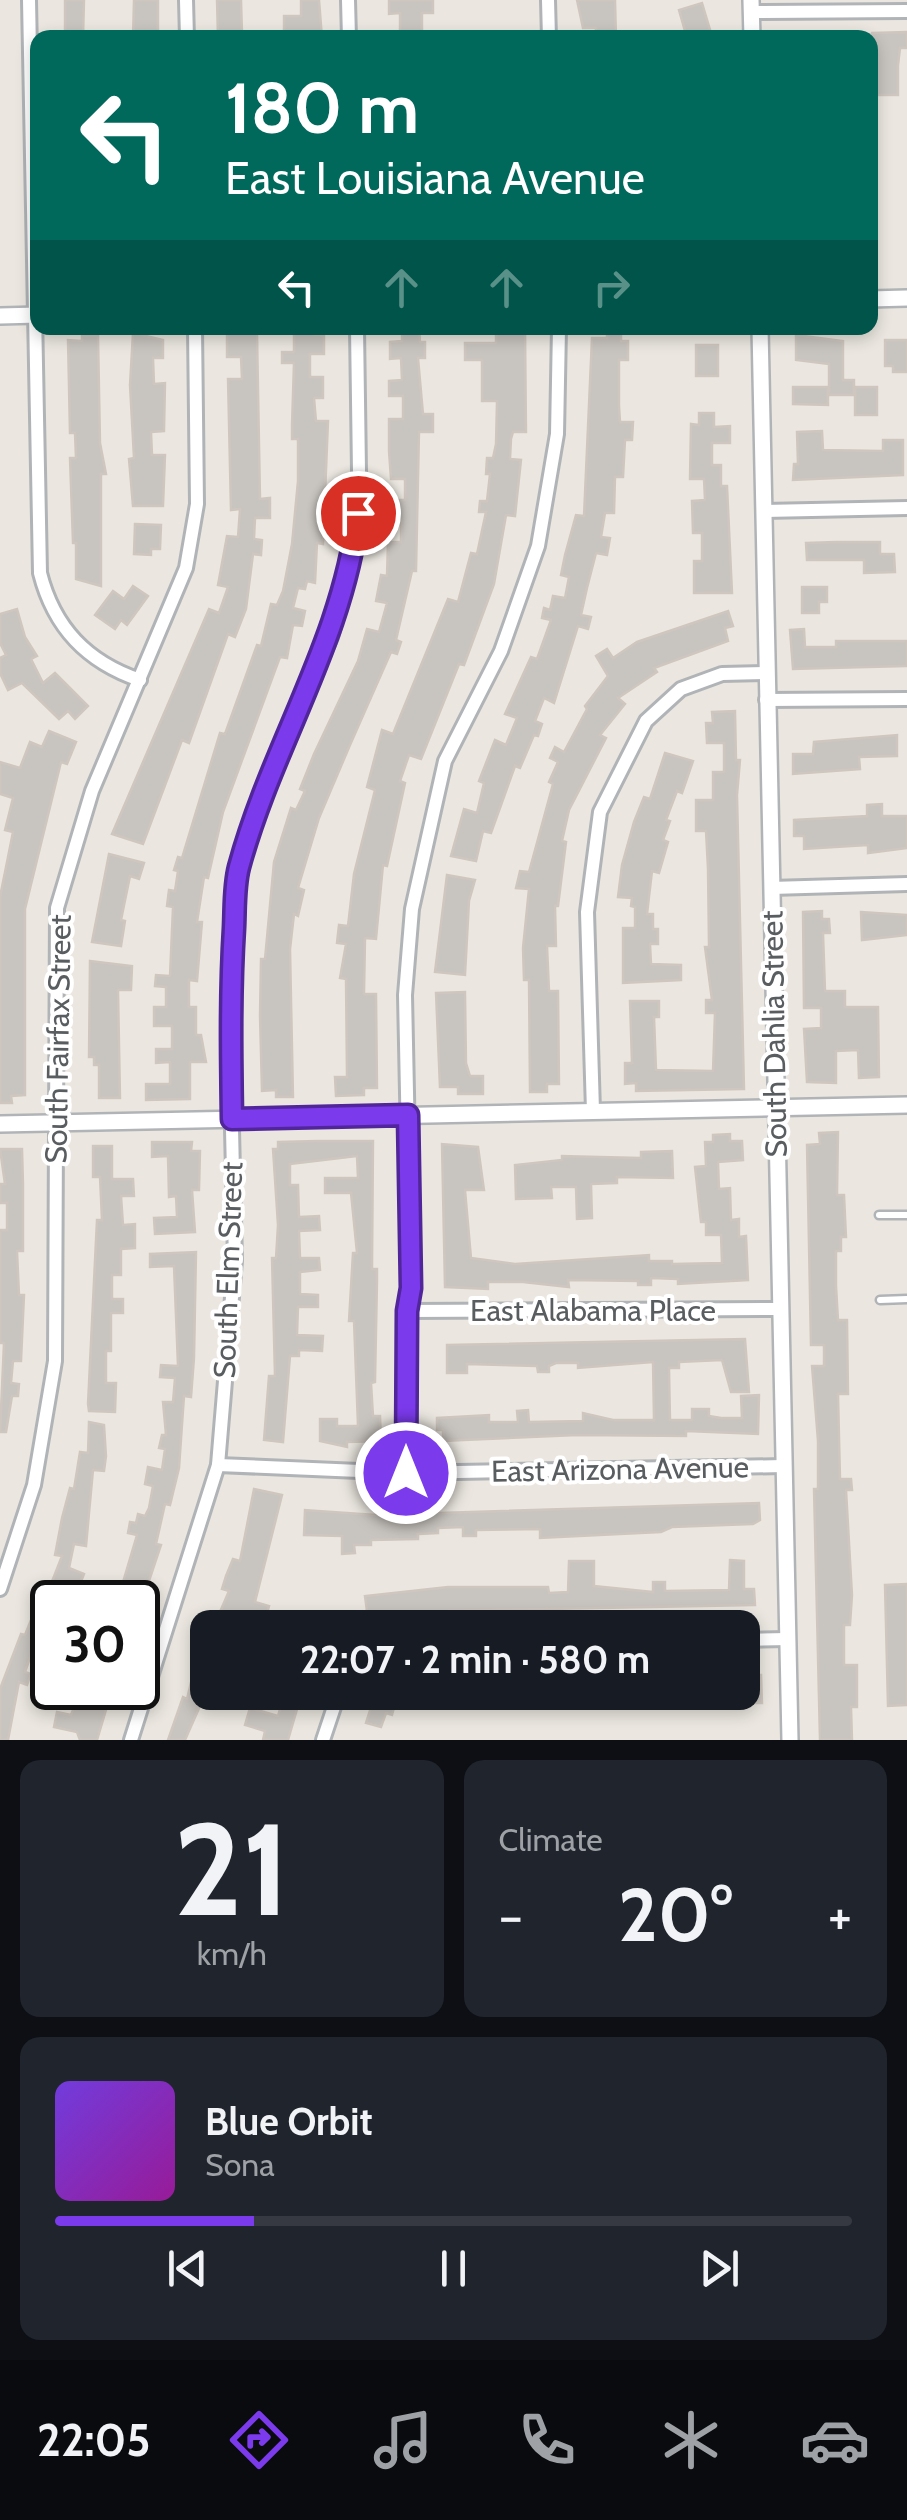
<!DOCTYPE html>
<meta charset="utf-8">
<style>
:root{--surface:#171b24;--page:#20242c;--text:#f1f3f6;--muted:#9ea1a6;--line:#363941;--accent:#7c3aed}
body{margin:0;font-family:Cabin,sans-serif;background:var(--page);color:var(--text);height:100vh;display:flex;flex-direction:column;font-size:38px;white-space:nowrap}
*{box-sizing:border-box;margin:0}
p{font-size:32px;color:var(--muted)}
.icon{flex:none;width:55px;height:55px;fill:none;stroke:currentColor;stroke-width:2;stroke-linecap:round;stroke-linejoin:round}
.map{position:relative;height:1740px;overflow:hidden}
.side{display:flex;flex-direction:column;gap:20px;padding:20px;background:#0d0f14;flex:1}
.side>*{flex:none}
.hud{position:absolute;left:30px;top:30px;width:848px;height:305px;border-radius:20px;box-shadow:0 5px 15px #0003;background:#00695c;color:#fff;overflow:hidden}
.speed{position:absolute;left:30px;top:1580px;display:flex;gap:20px;font-size:50px;font-weight:700;text-align:center}
.speed>*{display:grid;place-content:center;width:130px;height:130px;border-radius:50%;background:var(--surface);box-shadow:0 5px 15px #0003;line-height:1}
.speed .limit{border:5px solid #111;border-radius:15px;background:#fff;color:#111}
.pin{position:absolute;display:grid;place-items:center;width:85px;height:85px;color:#fff;margin:-42px;border:5px solid #fff;border-radius:50%;box-shadow:0 2px 10px #0007}
.me{position:absolute;width:110px;margin:-55px;rotate:0deg;stroke-linejoin:round;filter:drop-shadow(0 0 8px #0008)}
.turn{display:flex;align-items:center;gap:35px;height:210px;padding:0 30px;font-size:45px}
.turn .icon{width:130px;height:130px;stroke-width:2.5}
.turn b{display:block;font-size:70px;line-height:85px}
.lanes{display:flex;align-items:center;height:95px;padding:0 30px;background:#0003;justify-content:center;gap:50px;direction:ltr}
.lanes .off{opacity:.35}
.big{font-size:75px;font-weight:800;line-height:1.1}
.side .card{flex:1;display:flex;flex-direction:column;justify-content:center;gap:15px;min-width:0;padding:0 35px;border-radius:20px;background:var(--page)}
.side .dial{align-items:center;gap:0}
.dial b{font-size:130px;line-height:1}
.song{display:flex;align-items:center;gap:30px}
.cover{width:120px;height:120px;border-radius:15px;background:linear-gradient(135deg,hsl(260 70% 55%),hsl(300 70% 35%))}
.played{height:10px;border-radius:5px;background:linear-gradient(90deg,var(--accent) 25%,var(--line) 25%)}
.keys{display:flex;justify-content:space-around;direction:ltr}
.heat{display:flex;justify-content:space-between;align-items:center;font-size:55px;direction:ltr}
.side .tiles{flex:1;display:grid;gap:20px;grid-template-columns:1fr 1fr}
.card:last-child{grid-column:span 2}
.trip{position:absolute;left:190px;top:1610px;width:570px;height:100px;border-radius:20px;background:var(--surface);box-shadow:0 5px 15px #0003;font-weight:800;line-height:100px;text-align:center}
.menu{display:flex;height:160px;justify-content:space-around;align-items:center;background:#090b0e;color:var(--muted)}
.menu .icon{width:70px;height:70px}
.menu .selected{color:var(--accent)}
.menu b{font-size:45px;color:var(--text)}
.map>svg:first-child{display:block}
.building{fill:#c8c4bf;stroke:#cfc7bf;stroke-width:2.5}
.lines{fill:none;stroke-linecap:round;stroke-linejoin:round}
.service-casing{stroke:#b1b4b7;stroke-width:11}
.minor-casing{stroke:#b1b4b7;stroke-width:18}
.tertiary-casing{stroke:#b1b4b7;stroke-width:20}
.service{stroke:#fff;stroke-width:6}
.minor{stroke:#fff;stroke-width:12}
.tertiary{stroke:#fff;stroke-width:15}
.route-casing{stroke:#51269a;stroke-width:25}
.route{stroke:#7c3aed;stroke-width:18}
.labels{text-anchor:middle;dominant-baseline:central;stroke-width:8;stroke-linejoin:round;paint-order:stroke}
.street-label{font-size:30px;fill:#595d60;stroke:#fff}
</style>
<div class="map">
<svg width="907" height="1740" viewBox="0 0 907 1740">
<rect width="100%" height="100%" fill="#ebe7e0"/>
<g class="building">
<polygon points="65,0 84,0 83,38 65,38"/>
<polygon points="134,0 158,0 158,38 133,38"/>
<polygon points="217,0 241,0 242,33 236,33 236,38 218,38"/>
<polygon points="301,0 319,0 322,38 284,37 284,16 301,16"/>
<polygon points="389,0 433,0 433,13 422,13 422,38 400,38 400,13 389,14"/>
<polygon points="577,0 615,0 616,38 596,38 596,28 583,28"/>
<polygon points="702,3 711,33 687,38 679,10"/>
<polygon points="907,32 907,48 900,48 898,65 898,95 870,95 872,33"/>
<polygon points="402,328 419,328 420,342 425,342 425,358 418,358 423,414 433,414 433,432 419,432 416,571 412,571 396,640 401,642 397,654 391,652 350,745 319,818 298,888 304,890 298,916 294,914 290,949 293,1097 276,1097 276,1090 262,1091 260,1016 261,959 265,959 274,862 291,808 296,810 305,791 300,789 314,754 358,661 367,629 379,632 387,603 376,601 381,575 387,576 388,542 401,542 401,521 391,520 391,500 405,500 405,479 391,479 389,451 389,419 403,419 403,396 389,396 389,381 402,380 401,358 390,359 390,342 402,341"/>
<polygon points="496,328 525,328 526,432 513,432 511,439 510,459 521,460 515,516 506,515 494,584 464,665 459,664 421,759 409,755 400,781 405,783 387,866 383,865 376,939 365,938 364,994 376,994 377,1088 364,1088 364,1095 336,1096 335,1077 347,1077 346,979 340,978 346,944 337,943 339,925 348,926 354,874 375,790 367,787 382,730 393,734 448,599 458,602 471,553 477,554 486,512 479,512 480,501 487,501 490,474 486,474 487,458 493,458 496,444 497,401 482,401 482,360 465,360 465,343 496,343"/>
<polygon points="621,328 621,341 628,341 628,360 619,360 619,406 620,422 633,422 632,440 625,440 623,477 615,477 614,513 605,513 601,537 610,538 607,555 596,553 587,588 581,615 591,617 588,629 578,626 554,703 544,698 535,721 542,724 538,736 534,735 520,768 515,766 491,833 483,831 476,861 451,856 464,809 477,813 484,783 479,781 495,740 506,745 517,718 505,714 531,657 537,659 551,620 542,618 544,608 550,610 553,596 565,598 569,577 561,575 565,555 576,515 584,516 592,338 607,338 607,329"/>
<polygon points="294,331 324,336 324,354 310,354 310,377 323,377 323,398 314,398 316,421 328,421 323,544 317,543 315,583 307,581 305,589 298,588 293,608 305,611 302,626 293,625 287,658 280,657 223,812 208,878 204,877 197,922 202,922 197,981 189,980 189,1007 196,1007 196,1035 201,1035 206,1062 190,1062 190,1099 146,1100 146,1084 170,1084 170,1062 156,1063 156,1049 172,1049 172,1026 154,1026 154,1007 166,1007 166,987 155,986 156,975 170,976 173,907 167,906 169,890 175,891 178,871 174,870 178,857 182,858 220,733 225,734 257,645 261,646 271,604 277,605 283,591 292,544 298,481 298,439 292,439 292,425 294,363 282,363 282,352 294,352"/>
<polygon points="133,333 163,340 163,358 153,358 154,384 165,383 164,431 151,432 152,455 165,455 163,506 133,506 129,459 134,458 130,385"/>
<polygon points="227,333 257,333 260,499 270,498 270,518 255,518 254,539 262,540 261,555 253,554 246,609 235,637 228,634 189,743 182,740 143,844 112,834 209,609 219,613 228,587 218,585 227,536 238,537 240,509 231,510 228,379 242,379 241,357 227,357"/>
<polygon points="796,335 843,341 843,380 854,380 854,395 829,395 829,364 796,360"/>
<polygon points="82,336 98,336 100,443 106,474 101,474 101,586 76,579 76,543 73,543 70,458 76,458 75,433 70,433 68,340 82,341"/>
<polygon points="885,340 907,340 907,372 893,372 893,366 885,366"/>
<rect x="696" y="345" width="22" height="31"/>
<polygon points="793,387 828,387 828,405 793,404"/>
<rect x="855" y="387" width="22" height="28"/>
<polygon points="699,413 714,413 714,427 730,426 730,443 712,443 712,465 721,465 721,486 727,486 732,593 694,593 694,561 702,561 702,533 693,533 692,501 705,500 704,479 690,479 691,424 699,425"/>
<polygon points="822,431 823,450 883,451 883,440 903,440 903,475 793,480 794,464 798,464 797,432"/>
<polygon points="135,524 161,525 160,549 151,549 151,555 134,554"/>
<polygon points="836,542 880,542 880,554 894,554 895,572 864,573 864,560 807,560 806,543"/>
<polygon points="133,586 148,596 127,625 121,620 115,629 95,615 113,591 124,599"/>
<polygon points="802,587 827,587 827,602 819,602 819,613 802,613"/>
<polygon points="17,609 25,637 37,656 31,659 43,683 55,673 88,706 75,719 68,711 59,719 22,683 8,690 0,673 0,658 6,655 0,643 0,614"/>
<polygon points="728,611 733,626 725,628 728,641 654,668 657,672 618,698 625,704 600,735 606,738 569,810 562,841 566,842 558,906 555,906 556,946 547,946 549,991 558,991 559,1084 547,1084 547,1092 530,1092 529,980 524,980 523,948 529,889 516,888 520,871 529,872 553,784 549,782 558,762 550,758 555,747 564,752 587,709 585,706 608,676 596,656 607,649 613,658 637,642"/>
<polygon points="804,629 805,647 836,647 836,641 907,641 907,666 793,669 790,630"/>
<polygon points="735,711 736,760 740,760 737,795 744,1089 636,1091 636,1083 625,1084 625,1063 632,1063 630,1001 659,1001 659,1017 654,1017 656,1070 713,1071 715,1013 706,1013 706,1000 712,1000 705,947 709,947 708,869 706,831 696,831 696,800 713,800 713,772 724,772 724,743 707,743 706,723 713,723 712,712"/>
<polygon points="49,731 76,742 67,764 61,762 25,909 25,1095 11,1096 12,1103 0,1103 0,897 13,832 5,830 13,798 0,794 0,762 20,768 30,742 42,747"/>
<polygon points="897,735 897,756 859,757 860,769 793,774 793,754 813,754 814,742"/>
<polygon points="665,753 693,761 682,793 677,791 666,820 670,821 663,840 668,842 659,873 652,871 647,914 653,914 653,929 658,929 658,944 650,944 651,964 681,965 681,980 623,983 623,928 635,928 635,907 631,906 632,898 618,897 622,865 634,822 644,797 650,799"/>
<polygon points="882,804 882,816 907,816 907,848 868,853 868,845 804,849 804,836 794,836 794,820 867,816 867,805"/>
<polygon points="109,854 144,863 139,879 130,876 121,920 125,921 121,946 92,942"/>
<polygon points="447,875 475,880 469,901 465,975 435,972"/>
<polygon points="822,911 822,919 829,919 830,933 823,933 825,991 845,991 845,1007 878,1007 879,1077 859,1078 858,1050 836,1051 836,1083 807,1082 804,1029 821,1028 821,1008 804,1008 803,912"/>
<polygon points="861,912 907,915 907,935 862,940"/>
<polygon points="90,961 132,966 131,990 118,990 120,1098 99,1098 99,1065 94,1065 94,1057 89,1057"/>
<polygon points="465,992 466,1063 470,1076 483,1076 483,1094 458,1094 458,1087 440,1087 436,993"/>
<polygon points="838,1132 837,1195 844,1195 846,1237 841,1237 841,1251 836,1251 836,1286 838,1320 847,1320 848,1394 838,1394 840,1479 851,1479 852,1490 846,1490 852,1595 850,1625 844,1625 844,1665 857,1665 857,1707 851,1707 852,1740 820,1740 814,1489 818,1489 818,1441 812,1366 824,1366 824,1345 811,1345 807,1145 820,1144 819,1133"/>
<polygon points="730,1134 730,1141 742,1141 743,1160 718,1162 719,1189 730,1188 731,1220 739,1219 739,1237 746,1236 748,1280 678,1284 678,1279 651,1278 651,1285 638,1285 638,1281 568,1280 569,1287 523,1282 488,1282 488,1289 445,1287 442,1144 478,1147 484,1190 465,1190 471,1258 515,1264 649,1255 649,1261 672,1261 672,1264 722,1263 721,1235 706,1235 706,1222 701,1222 695,1167 706,1166 705,1142 713,1142 713,1135"/>
<polygon points="317,1141 373,1141 372,1269 377,1269 377,1281 375,1382 371,1383 373,1416 380,1416 381,1441 347,1442 347,1447 320,1441 320,1419 337,1419 337,1426 358,1426 354,1321 349,1321 353,1253 357,1253 351,1193 325,1193 325,1178 358,1178 357,1156 290,1164 290,1185 298,1185 299,1217 319,1216 320,1230 299,1231 300,1258 319,1258 320,1270 300,1272 300,1294 318,1295 318,1307 298,1307 297,1335 323,1336 322,1351 299,1350 299,1356 290,1356 283,1442 264,1440 269,1376 275,1376 272,1258 276,1258 278,1225 273,1149 278,1149 278,1142"/>
<polygon points="152,1142 192,1142 191,1151 200,1151 199,1190 192,1190 195,1232 155,1234 154,1218 177,1217 176,1196 169,1197 168,1156 152,1157"/>
<polygon points="93,1146 112,1146 112,1179 133,1179 134,1196 121,1196 123,1225 135,1224 135,1248 121,1249 121,1275 112,1275 112,1299 123,1299 123,1313 111,1313 111,1351 106,1351 106,1383 116,1383 115,1412 89,1411 88,1404 97,1220 102,1220 100,1177 93,1177"/>
<polygon points="0,1149 22,1149 23,1184 23,1251 17,1251 19,1295 24,1295 21,1361 13,1361 11,1383 19,1384 18,1396 12,1396 6,1432 0,1432 4,1343 0,1343 0,1230 7,1230 7,1203 0,1203 0,1184 5,1184"/>
<polygon points="672,1151 673,1178 617,1177 617,1183 591,1184 592,1218 577,1219 576,1187 551,1187 552,1198 516,1199 515,1165 562,1160 562,1156 641,1158 641,1152"/>
<polygon points="196,1252 194,1358 191,1397 184,1396 179,1468 170,1505 165,1504 156,1544 161,1545 142,1602 122,1602 126,1590 121,1589 137,1535 128,1533 130,1522 136,1523 138,1514 145,1516 149,1508 153,1486 145,1484 148,1467 162,1470 165,1449 159,1448 162,1435 166,1435 163,1402 173,1402 175,1378 160,1377 161,1365 178,1366 174,1266 150,1267 150,1254"/>
<polygon points="745,1339 749,1392 731,1392 722,1360 679,1362 679,1368 669,1368 670,1420 692,1420 692,1409 709,1409 709,1416 721,1418 742,1418 741,1396 759,1395 758,1434 686,1431 686,1436 578,1435 443,1441 443,1430 437,1430 437,1418 489,1415 489,1422 518,1422 517,1411 528,1410 529,1422 583,1421 583,1413 613,1420 654,1420 653,1362 578,1368 578,1363 556,1363 549,1366 549,1372 538,1372 537,1366 467,1364 467,1373 447,1373 447,1345"/>
<polygon points="89,1422 104,1425 106,1456 104,1471 93,1470 86,1546 74,1544 69,1568 84,1574 77,1592 66,1588 63,1597 52,1593 52,1625 47,1623 39,1632 25,1672 31,1674 27,1685 19,1682 8,1740 0,1740 0,1689 21,1634 25,1635 39,1600 44,1602 62,1556 55,1555 62,1518 70,1488 74,1489 80,1452 88,1453"/>
<polygon points="254,1489 282,1495 255,1602 269,1606 264,1624 238,1618 236,1628 214,1626 229,1591 222,1589 226,1576 233,1559 240,1561"/>
<polygon points="759,1503 760,1520 753,1524 672,1527 661,1532 540,1538 540,1529 476,1530 476,1536 463,1536 463,1527 438,1528 438,1533 418,1534 418,1539 371,1540 371,1545 354,1545 355,1553 342,1554 342,1536 304,1535 305,1510 376,1515"/>
<polygon points="730,1560 744,1561 744,1589 754,1589 755,1605 449,1611 421,1616 421,1612 368,1619 365,1596 448,1587 548,1587 549,1593 568,1592 569,1561 594,1561 594,1586 653,1592 653,1582 665,1582 665,1591 729,1590"/>
<polygon points="907,1584 907,1705 888,1706 885,1585"/>
<polygon points="195,1666 208,1670 204,1697 185,1740 168,1740 183,1697 187,1699"/>
<polygon points="742,1675 761,1675 762,1703 746,1703 742,1699"/>
<polygon points="82,1688 111,1693 97,1740 80,1740 77,1732 54,1727 57,1712 71,1715"/>
<polygon points="285,1692 302,1692 288,1740 263,1740 265,1731 245,1725 250,1708 278,1716"/>
<polygon points="376,1692 398,1692 392,1715 386,1713 381,1727 366,1723"/>
<polygon points="519,1692 561,1692 562,1705 519,1707"/>
</g>
<g class="lines">
<defs>
<g id="service">
<polyline points="879,1215 907,1215"/>
<polyline points="880,1300 907,1299"/>
</g>
<g id="minor">
<path d="M 29,0 L 40,573 C 54,628 87,662 140,680"/>
<polyline points="186,0 187,38"/>
<polyline points="348,0 349,38"/>
<polyline points="548,0 549,38"/>
<polyline points="751,12 907,11"/>
<polyline points="764,511 907,508"/>
<polyline points="766,700 907,699"/>
<polyline points="771,888 907,884"/>
<polyline points="593,1111 587,912 600,812 646,721 681,689 722,674 766,673"/>
<polyline points="407,1311 780,1309"/>
<polyline points="218,1465 406,1473 783,1466"/>
<polyline points="406,1473 407,1311 411,1288 405,995 412,909 445,761 501,651 538,546 557,434 559,328"/>
<polyline points="0,1589 34,1485 55,1361 57,908 92,791 186,568 197,504 195,328"/>
<polyline points="742,1640 787,1639"/>
<polyline points="131,1740 218,1465 235,1261 229,997 237,872 254,816 331,637 349,575 359,472 357,328"/>
<polyline points="323,1740 339,1692"/>
</g>
<g id="tertiary">
<polyline points="751,0 752,38"/>
<polyline points="870,299 907,298"/>
<polyline points="0,316 38,315"/>
<polyline points="760,328 790,1740"/>
<polyline points="0,1124 907,1105"/>
</g>
</defs>
<use href="#service" class="service-casing"/>
<use href="#minor" class="minor-casing"/>
<use href="#tertiary" class="tertiary-casing"/>
<use href="#service" class="service"/>
<use href="#minor" class="minor"/>
<use href="#tertiary" class="tertiary"/>
</g>
<g class="lines">
<defs>
<path id="route" d="M 358,513 C 343,641 272,745 239,867 C 234,886 235,908 234,928 C 230,992 231,1055 232,1119 L 408,1115 L 411,1288 L 407,1311 L 406,1473"/>
</defs>
<use href="#route" class="route-casing"/>
<use href="#route" class="route"/>
</g>
<g class="labels">
<g class="street-label">
<text transform="translate(774 1034) rotate(-91)">South Dahlia Street</text>
<text transform="translate(58 1039) rotate(-89)">South Fairfax Street</text>
<text transform="translate(228 1270) rotate(-88)">South Elm Street</text>
<text x="593" y="1310">East Alabama Place</text>
<text transform="translate(620 1469) rotate(-1)">East Arizona Avenue</text>
</g>
</g>
</svg>
<div class="speed"><div class="limit">30</div></div>
<div class="pin" style="left:358px;top:513px;background:#d93025"><svg class="icon" aria-label="arrive" viewBox="0 0 24 24"><path d="M6 21V4h12l-3 4 3 4H6"/></svg></div>
<svg class="me" style="left:406px;top:1473px" viewBox="-20 -20 40 40"><circle r="17" fill="#7c3aed" stroke="#fff" stroke-width="3"/><path d="M0-11L8 9 0 5-8 9z" fill="#fff"/></svg>
<div class="trip">22:07 · 2 min · 580 m</div>
<div class="hud">
<div class="turn"><svg class="icon" aria-label="left" viewBox="0 0 24 24"><path d="M17 20v-9H6M10 6l-5 5 5 5"/></svg><div><b>180 m</b>East Louisiana Avenue</div></div>
<div class="lanes"><svg class="icon" aria-label="left" viewBox="0 0 24 24"><path d="M17 20v-9H6M10 6l-5 5 5 5"/></svg><svg class="icon off" aria-label="ahead" viewBox="0 0 24 24"><path d="M12 20V5M6 11l6-6 6 6"/></svg><svg class="icon off" aria-label="ahead" viewBox="0 0 24 24"><path d="M12 20V5M6 11l6-6 6 6"/></svg><svg class="icon off" aria-label="right" viewBox="0 0 24 24"><path d="M7 20v-9h11M14 6l5 5-5 5"/></svg></div>
</div>
</div>
<section class="side">
<div class="tiles">
<div class="card dial"><b>21</b><p>km/h</p></div>
<div class="card"><p>Climate</p>
<div class="heat"><a>−</a><b class="big">20°</b><a>+</a></div>
</div>
<div class="card">
<div class="song"><i class="cover"></i><div><b>Blue Orbit</b><p>Sona</p></div></div>
<div class="played"></div>
<div class="keys"><svg class="icon" aria-label="previous" viewBox="0 0 24 24"><path d="M18 5L8 12l10 7zM5 5v14"/></svg><svg class="icon" aria-label="pause" viewBox="0 0 24 24"><path d="M8 5v14M16 5v14"/></svg><svg class="icon" aria-label="next" viewBox="0 0 24 24"><path d="M6 5l10 7-10 7zM19 5v14"/></svg></div>
</div>
</div>
</section>
<nav class="menu">
<b>22:05</b>
<svg class="icon selected" aria-label="directions" viewBox="0 0 24 24"><path d="M12 3l9 9-9 9-9-9zM9 14v-3h6M13 9l2 2-2 2"/></svg>
<svg class="icon" aria-label="music" viewBox="0 0 24 24"><path d="M9 18V5l10-2v13"/><circle cx="6" cy="18" r="3"/><circle cx="16" cy="16" r="3"/></svg>
<svg class="icon" aria-label="phone" viewBox="0 0 24 24"><path d="M5 4h4l2 5-3 2q2 4 5 5l2-3 5 2v4C11 20 4 13 5 4z"/></svg>
<svg class="icon" aria-label="climate" viewBox="0 0 24 24"><path d="M12 3v18M4 7l16 10M4 17L20 7"/></svg>
<svg class="icon" aria-label="car" viewBox="0 0 24 24"><path d="M5 17H2v-5l4-1 3-4h7l3 4 3 1v5h-3M9 17h6M6 11h13"/><circle cx="7" cy="17" r="2"/><circle cx="17" cy="17" r="2"/></svg>
</nav>
